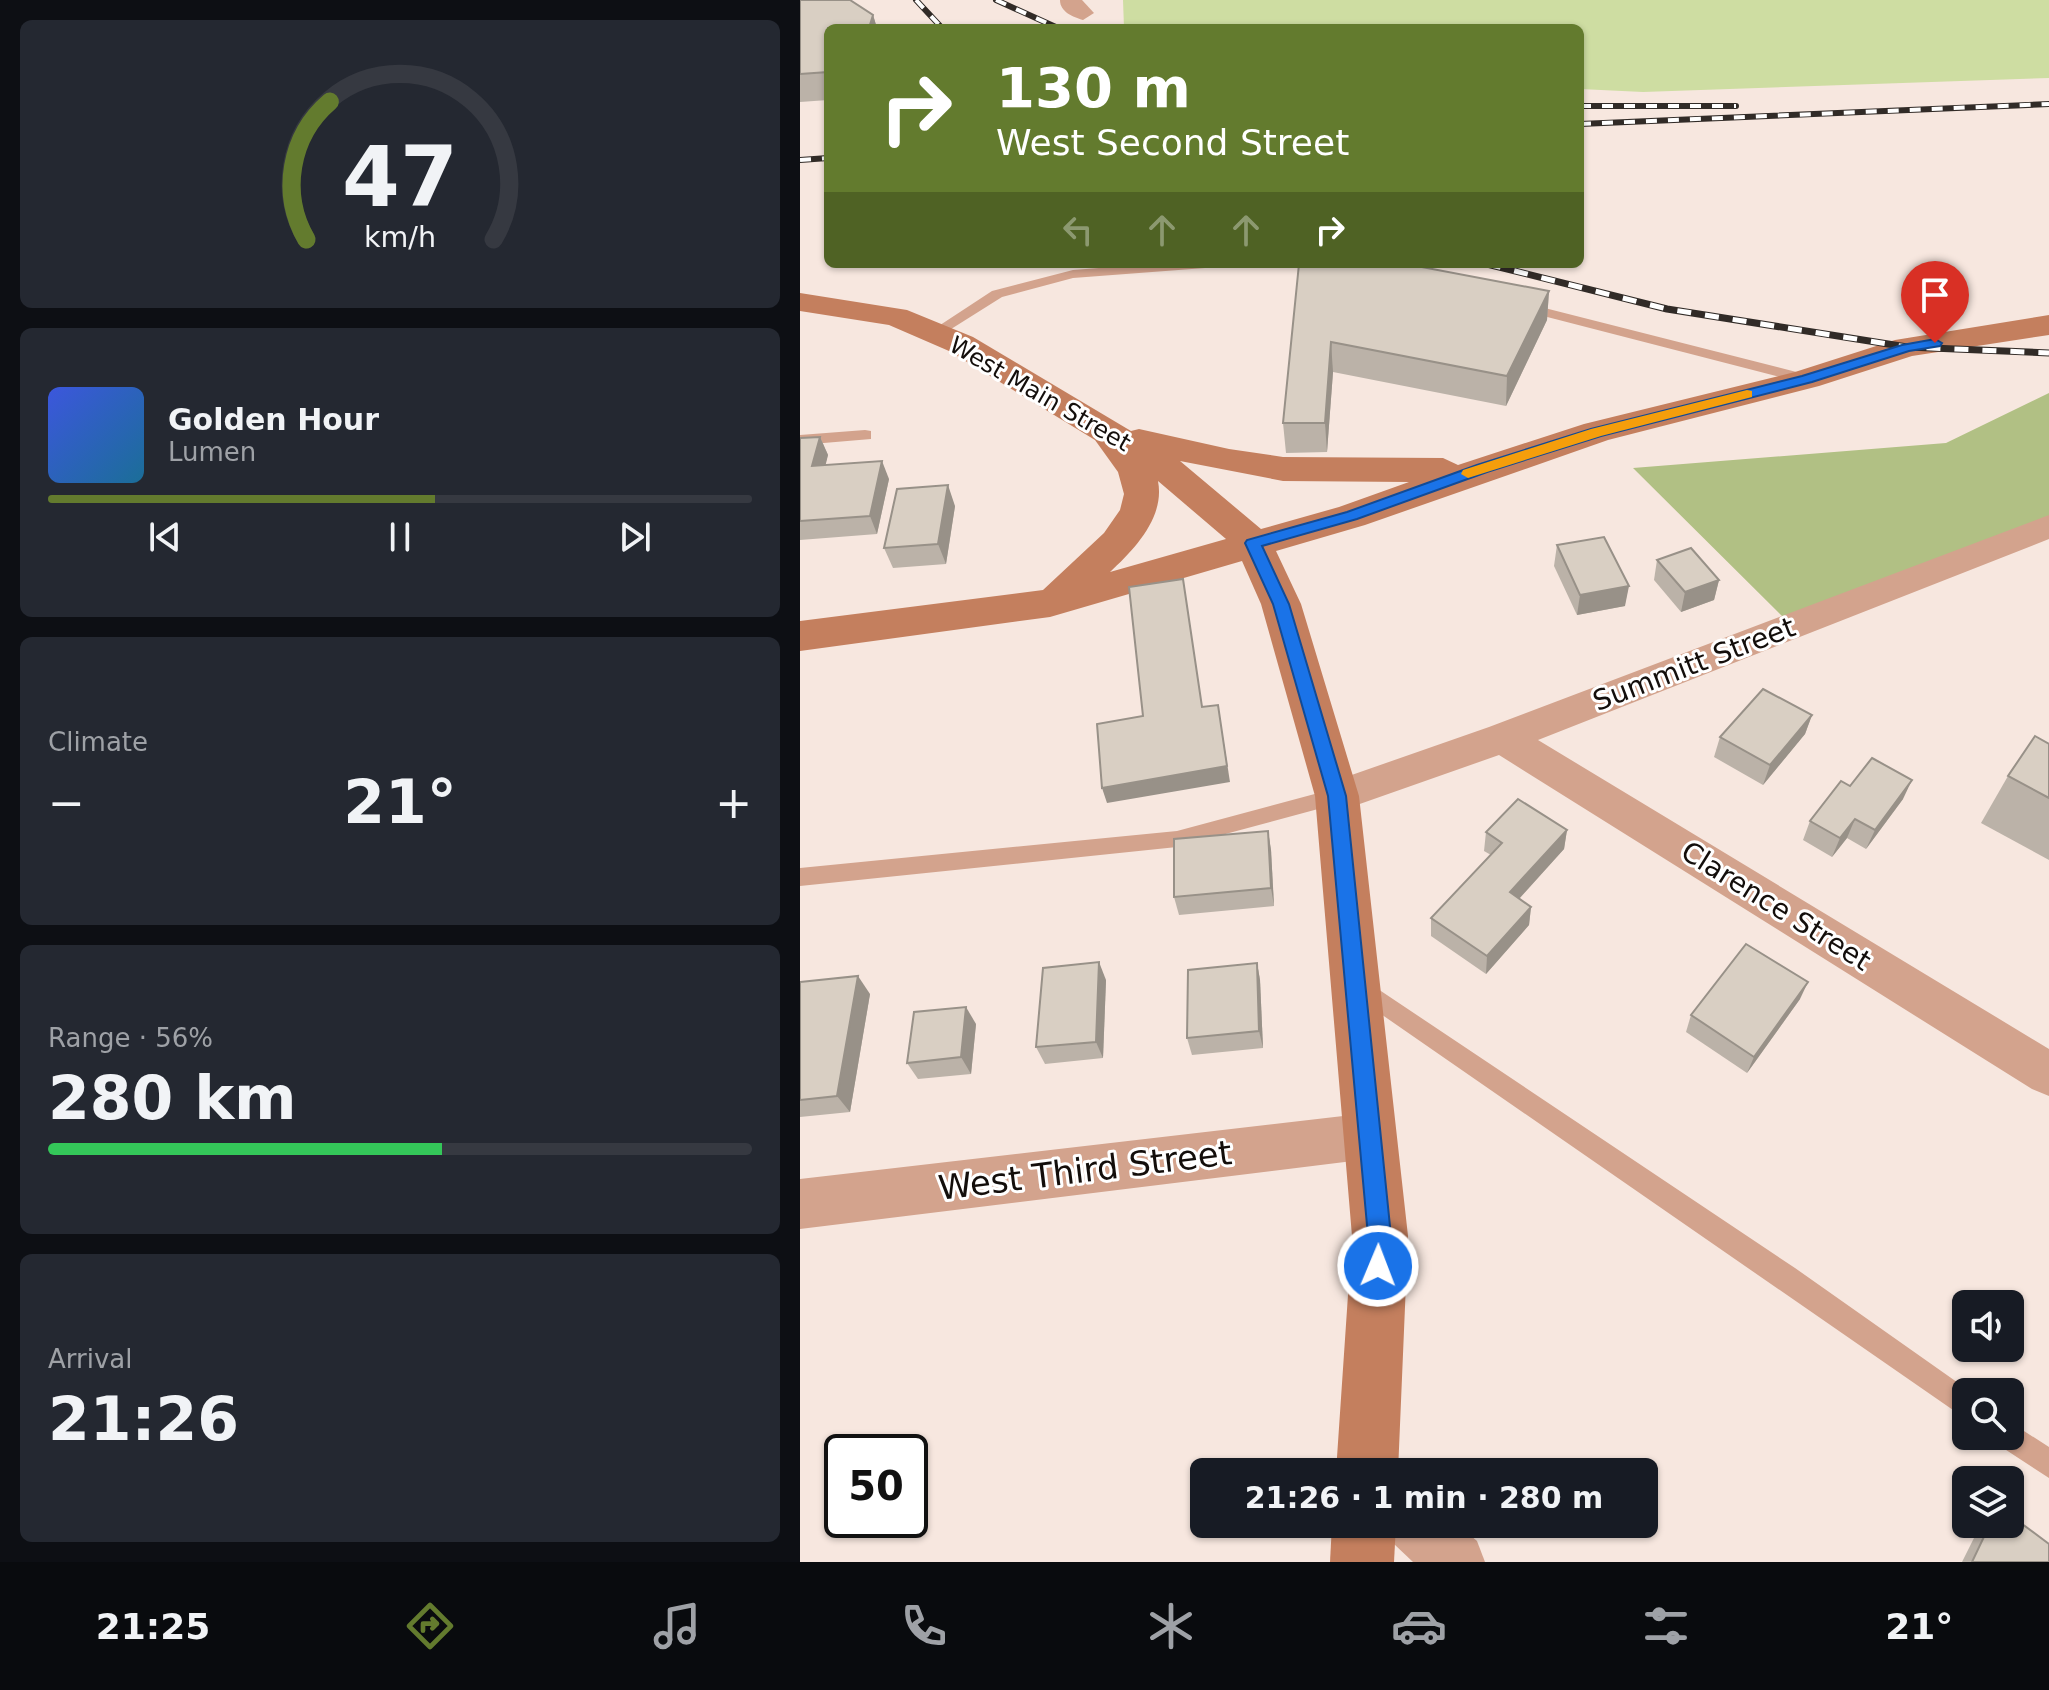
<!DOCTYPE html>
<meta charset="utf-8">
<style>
:root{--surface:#171b24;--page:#242831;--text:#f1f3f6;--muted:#9ea1a6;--line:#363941;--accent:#637b2e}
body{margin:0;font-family:"DejaVu Sans",sans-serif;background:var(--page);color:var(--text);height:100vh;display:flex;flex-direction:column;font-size:30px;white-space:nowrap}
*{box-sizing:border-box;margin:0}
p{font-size:26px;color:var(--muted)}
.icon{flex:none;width:44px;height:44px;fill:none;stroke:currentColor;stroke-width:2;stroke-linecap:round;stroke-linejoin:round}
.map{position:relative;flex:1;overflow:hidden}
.side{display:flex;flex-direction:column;gap:20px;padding:20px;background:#0d0f14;width:800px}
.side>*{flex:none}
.hud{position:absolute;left:24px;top:24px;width:760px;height:244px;border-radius:12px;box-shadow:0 2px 6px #0004;background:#637b2e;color:#fff;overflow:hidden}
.fabs{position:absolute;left:1152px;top:1290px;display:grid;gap:16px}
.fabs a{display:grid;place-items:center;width:72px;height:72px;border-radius:12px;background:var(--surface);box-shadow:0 2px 6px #0004;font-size:40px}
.speed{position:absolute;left:24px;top:1434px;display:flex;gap:16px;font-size:40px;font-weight:700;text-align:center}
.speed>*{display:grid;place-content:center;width:104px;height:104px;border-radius:50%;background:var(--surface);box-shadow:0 2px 6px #0004;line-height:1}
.speed .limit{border:4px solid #111;border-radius:12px;background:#fff;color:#111}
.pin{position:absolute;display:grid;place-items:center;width:68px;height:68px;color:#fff;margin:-82px -34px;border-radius:50% 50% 50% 0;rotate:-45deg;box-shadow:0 0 8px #0007}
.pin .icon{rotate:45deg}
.me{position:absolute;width:88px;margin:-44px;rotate:1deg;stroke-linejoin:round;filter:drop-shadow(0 0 6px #0008)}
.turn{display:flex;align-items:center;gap:28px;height:168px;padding:0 40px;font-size:36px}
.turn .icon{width:104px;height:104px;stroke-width:2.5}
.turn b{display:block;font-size:56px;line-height:68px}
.lanes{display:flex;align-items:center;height:76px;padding:0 40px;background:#0003;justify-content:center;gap:40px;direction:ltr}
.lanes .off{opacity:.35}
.big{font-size:60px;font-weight:600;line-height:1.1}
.side .card{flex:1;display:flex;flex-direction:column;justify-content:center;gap:12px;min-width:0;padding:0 28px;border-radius:12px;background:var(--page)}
.side .dial{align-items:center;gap:0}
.dial svg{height:208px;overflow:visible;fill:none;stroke:var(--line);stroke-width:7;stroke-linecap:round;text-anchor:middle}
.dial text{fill:var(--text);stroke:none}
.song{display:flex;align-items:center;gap:24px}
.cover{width:96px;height:96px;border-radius:12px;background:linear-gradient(135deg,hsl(230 70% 55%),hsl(200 70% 35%))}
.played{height:8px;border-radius:4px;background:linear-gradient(90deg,var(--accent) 55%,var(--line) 55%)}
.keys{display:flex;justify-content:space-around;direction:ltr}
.heat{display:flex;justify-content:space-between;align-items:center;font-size:44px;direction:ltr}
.charge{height:12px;border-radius:6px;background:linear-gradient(90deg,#34c759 56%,var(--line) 0)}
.trip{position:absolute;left:390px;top:1458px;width:468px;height:80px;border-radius:12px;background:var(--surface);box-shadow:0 2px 6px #0004;font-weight:600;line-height:80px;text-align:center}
.tab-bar{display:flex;height:128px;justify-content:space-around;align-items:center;background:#090b0e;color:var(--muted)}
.tab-bar .icon{width:56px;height:56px}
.tab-bar .current{color:var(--accent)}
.tab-bar b{font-size:36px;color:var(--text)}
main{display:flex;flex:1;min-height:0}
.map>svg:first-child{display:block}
.green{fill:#cedda2}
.forest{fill:#b1c084}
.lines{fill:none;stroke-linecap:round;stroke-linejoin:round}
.service{fill:#d3a38d;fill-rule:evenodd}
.minor{fill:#d3a38d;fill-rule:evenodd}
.secondary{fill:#c47f5e;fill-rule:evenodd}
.rail-far1-casing{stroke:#312b27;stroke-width:6}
.rail-casing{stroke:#312b27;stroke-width:7}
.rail-far1{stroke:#fff;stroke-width:4;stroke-dasharray:11;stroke-linecap:butt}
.rail{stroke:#fff;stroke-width:5;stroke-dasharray:14;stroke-linecap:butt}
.wall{fill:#bbb2a8}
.shaded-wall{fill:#989188}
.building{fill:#d9cfc3;stroke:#989188;stroke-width:2}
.route{fill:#1a73e8;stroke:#114b97;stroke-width:2}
.slow{fill:#f59e0b}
.labels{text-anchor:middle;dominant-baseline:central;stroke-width:6;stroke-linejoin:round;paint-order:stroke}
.far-street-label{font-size:24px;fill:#130e0b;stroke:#fff}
.street-label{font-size:28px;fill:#130e0b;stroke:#fff}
.near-street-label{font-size:34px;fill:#130e0b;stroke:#fff}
</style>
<main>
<section class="side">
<div class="card dial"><svg viewBox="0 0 100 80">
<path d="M14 69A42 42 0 1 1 86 69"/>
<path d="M14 69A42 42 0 0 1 23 16" stroke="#637b2e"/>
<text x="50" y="56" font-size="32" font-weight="700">47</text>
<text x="50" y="72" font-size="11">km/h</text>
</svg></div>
<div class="card">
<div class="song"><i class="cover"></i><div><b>Golden Hour</b><p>Lumen</p></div></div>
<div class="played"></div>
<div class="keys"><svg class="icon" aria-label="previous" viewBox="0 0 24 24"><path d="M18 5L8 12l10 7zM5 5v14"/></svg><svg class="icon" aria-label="pause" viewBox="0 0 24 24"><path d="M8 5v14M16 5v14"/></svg><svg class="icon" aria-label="next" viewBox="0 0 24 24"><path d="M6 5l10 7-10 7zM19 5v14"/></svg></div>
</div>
<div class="card"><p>Climate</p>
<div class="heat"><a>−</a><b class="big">21°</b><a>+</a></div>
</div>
<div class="card"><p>Range · 56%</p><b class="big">280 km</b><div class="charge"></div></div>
<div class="card"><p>Arrival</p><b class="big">21:26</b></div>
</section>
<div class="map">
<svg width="1249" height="1562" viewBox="0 0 1249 1562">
<rect width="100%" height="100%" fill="#f7e7df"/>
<polygon class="green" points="323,0 1249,0 1249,78 843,92 780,89 780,28 324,28"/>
<polygon class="forest" points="1249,393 1249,526 992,626 833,468 1146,443"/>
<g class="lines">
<g class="service">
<polygon points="350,264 412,264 405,268 273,278 202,297 140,336 130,336 128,333 192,291 273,270"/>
<polygon points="721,302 1012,376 1015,379 1007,384 716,309 714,306"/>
<polygon points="65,430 71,431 71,439 0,445 0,435"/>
<polygon points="537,788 544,790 547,796 544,802 377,847 0,886 0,868 377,831"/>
<polygon points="560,977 995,1268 1171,1392 1166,1392 1166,1419 552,994 549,987 552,980"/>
<polygon points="1210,1422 1249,1447 1249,1478 1200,1446 1196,1436 1210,1436"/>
</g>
<g class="minor">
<path d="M 260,0 L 282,0 L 294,13 L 283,20 C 273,17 260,12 260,0 Z"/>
<polygon points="1249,515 1249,539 738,740 1249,1049 1249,1096 1232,1089 699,755 537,812 523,807 517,796 523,785 689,727"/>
<polygon points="569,1113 586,1120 593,1136 586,1152 569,1159 0,1229 0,1179"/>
<polygon points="585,1524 657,1524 677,1541 685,1562 613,1562 594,1544"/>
</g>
<g class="secondary">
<path d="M 0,293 L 107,310 L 173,337 L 331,431 L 339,429 L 429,449 L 483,457 L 643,458 L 658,465 L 784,424 L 995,372 L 1095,340 L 1249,315 L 1249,335 L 1112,356 L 1019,386 L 808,440 L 565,525 L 476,551 L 501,604 L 559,796 L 608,1236 L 598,1472 L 536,1472 L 552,1236 L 515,796 L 461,604 L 442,561 L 250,617 L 0,651 L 0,621 L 243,590 L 304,533 L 320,510 L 324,494 L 318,472 L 295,440 L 149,351 L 89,325 L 0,311 ZM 380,461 L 483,481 L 609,482 L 539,507 L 461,529 ZM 358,481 L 426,539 L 310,572 C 335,549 365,517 358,481 Z"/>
<polygon points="532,1524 596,1524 594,1562 530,1562"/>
</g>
<defs>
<g id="rail-far1">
<polyline points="116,0 142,28"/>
<polyline points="196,0 258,28"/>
<polyline points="780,106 936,106"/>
<polyline points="780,124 1249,104"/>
<polyline points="0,160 28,158"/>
</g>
<polyline id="rail" points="687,264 867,309 1107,347 1249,353"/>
</defs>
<use href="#rail-far1" class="rail-far1-casing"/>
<use href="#rail" class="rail-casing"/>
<use href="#rail-far1" class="rail-far1"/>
<use href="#rail" class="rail"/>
</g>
<g class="wall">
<polygon points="0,0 73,15 77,28 28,28 28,100 0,102"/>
<polygon points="499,264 749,291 747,320 706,406 533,372 527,452 486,453 483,423"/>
<polygon points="20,437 28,455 25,465 89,479 77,534 0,540 0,438"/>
<polygon points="155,506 146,564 93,568 84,548"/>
<polygon points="757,545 825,606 777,615 754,566"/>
<polygon points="857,560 919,580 914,600 881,612 854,580"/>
<polygon points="1012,715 1005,734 963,785 914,757 920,737"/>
<polygon points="1249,744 1249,860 1181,823 1208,776"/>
<polygon points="1050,786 1103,799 1066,849 1047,838 1032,857 1003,840 1010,821"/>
<polygon points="767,830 764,849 719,899 731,907 729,925 686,974 631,936 631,918 691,855 684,851 686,832"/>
<polygon points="468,831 471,850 474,906 379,915 374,897"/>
<polygon points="457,963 460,980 463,1048 392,1055 387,1038"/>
<polygon points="306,980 303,1058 245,1064 236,1047"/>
<polygon points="0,982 70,994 50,1112 0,1117"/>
<polygon points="1000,999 947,1073 886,1032 891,1015"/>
<polygon points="176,1024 171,1074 118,1079 107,1063"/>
<polygon points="1181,1524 1210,1524 1249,1562 1162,1562"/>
</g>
<g class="shaded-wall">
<polygon points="73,15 77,28 69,28"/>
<polygon points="749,291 747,320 706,406 707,376"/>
<polygon points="531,342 533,372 527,452 525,423"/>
<polygon points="20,437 28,455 21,484 12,466"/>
<polygon points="82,461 89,479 77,534 70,516"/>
<polygon points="148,485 155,506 146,564 138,544"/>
<polygon points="919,580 914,600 881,612 885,592"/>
<polygon points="829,586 825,606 777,615 780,595"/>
<polygon points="418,705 430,782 307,803 302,788"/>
<polygon points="1012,715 1005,734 963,785 970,765"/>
<polygon points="1112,780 1103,799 1066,849 1075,830"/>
<polygon points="1055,819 1047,838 1032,857 1040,838"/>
<polygon points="767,830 764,849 708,911 710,892"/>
<polygon points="468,831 471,850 474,906 471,888"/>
<polygon points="731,907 729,925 686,974 687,956"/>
<polygon points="299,962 306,980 303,1058 296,1042"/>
<polygon points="457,963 460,980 463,1048 459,1031"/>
<polygon points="58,976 70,994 50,1112 37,1096"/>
<polygon points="1008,982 1000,999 947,1073 954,1057"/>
<polygon points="166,1007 176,1024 171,1074 161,1057"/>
</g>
<g class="building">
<polygon points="0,0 50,0 73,15 69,28 28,28 28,72 0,74"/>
<polygon points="499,264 606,264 749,291 707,376 531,342 525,423 483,423"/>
<polygon points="20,437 12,466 82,461 70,516 0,521 0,438"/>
<polygon points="148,485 138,544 84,548 97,489"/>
<polygon points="804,537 829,586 780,595 757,545"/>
<polygon points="891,548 919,580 885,592 857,560"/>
<polygon points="383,579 402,707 418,705 427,766 302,788 297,724 343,716 329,587"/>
<polygon points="963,689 1012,715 970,765 920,737"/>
<polygon points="1235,736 1249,744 1249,798 1208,776"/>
<polygon points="1072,758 1112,780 1075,830 1055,819 1040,838 1010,821 1041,781 1050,786"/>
<polygon points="718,799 767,830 710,892 731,907 687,956 631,918 702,843 686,832"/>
<polygon points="468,831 471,888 374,897 374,839"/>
<polygon points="946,944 1008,982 954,1057 891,1015"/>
<polygon points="299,962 296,1042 236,1047 243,968"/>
<polygon points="457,963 459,1031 387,1038 388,970"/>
<polygon points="58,976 37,1096 0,1100 0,982"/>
<polygon points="166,1007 161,1057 107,1063 114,1012"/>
<polygon points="1210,1515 1249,1544 1249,1562 1172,1562 1190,1524 1210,1524"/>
</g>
<polygon class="route" points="1135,339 1142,343 1140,346 1109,351 1012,382 801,436 687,472 557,519 462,546 489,604 546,796 591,1236 586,1274 578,1277 570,1274 566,1266 568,1236 528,796 473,604 445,543 447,540 547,512 677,465 791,429 1002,376 1102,345"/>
<polygon class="slow" points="947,390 952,391 952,397 801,436 668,478 661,474 663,470 791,429"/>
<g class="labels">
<g class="far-street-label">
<text transform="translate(240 394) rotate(30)">West Main Street</text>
</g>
<g class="street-label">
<text transform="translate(894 664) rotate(-21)">Summitt Street</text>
<text transform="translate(976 906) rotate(32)">Clarence Street</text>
</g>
<g class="near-street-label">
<text transform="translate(285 1170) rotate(-7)">West Third Street</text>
</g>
</g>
</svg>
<div class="fabs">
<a><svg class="icon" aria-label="sound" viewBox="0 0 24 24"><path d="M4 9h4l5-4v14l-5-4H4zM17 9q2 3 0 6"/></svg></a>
<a><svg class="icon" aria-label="search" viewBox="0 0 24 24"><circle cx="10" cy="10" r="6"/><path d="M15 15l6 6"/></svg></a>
<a><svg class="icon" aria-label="layers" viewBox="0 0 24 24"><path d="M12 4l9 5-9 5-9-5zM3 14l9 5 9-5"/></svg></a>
</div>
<div class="speed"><div class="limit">50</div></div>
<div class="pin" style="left:1135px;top:343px;background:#d93025"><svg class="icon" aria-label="arrive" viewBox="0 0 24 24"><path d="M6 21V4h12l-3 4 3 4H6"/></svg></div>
<svg class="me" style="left:578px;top:1266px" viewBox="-20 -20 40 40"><circle r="17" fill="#1a73e8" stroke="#fff" stroke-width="3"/><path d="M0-11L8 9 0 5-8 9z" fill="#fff"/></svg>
<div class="trip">21:26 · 1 min · 280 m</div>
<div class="hud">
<div class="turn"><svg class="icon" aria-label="right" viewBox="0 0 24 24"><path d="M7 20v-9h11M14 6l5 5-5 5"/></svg><div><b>130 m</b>West Second Street</div></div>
<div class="lanes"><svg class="icon off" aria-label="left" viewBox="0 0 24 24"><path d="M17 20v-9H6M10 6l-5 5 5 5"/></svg><svg class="icon off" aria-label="ahead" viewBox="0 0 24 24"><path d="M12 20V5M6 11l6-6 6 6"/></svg><svg class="icon off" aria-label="ahead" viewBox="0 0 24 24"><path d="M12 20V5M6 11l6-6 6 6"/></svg><svg class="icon" aria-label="right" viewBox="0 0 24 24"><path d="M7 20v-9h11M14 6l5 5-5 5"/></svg></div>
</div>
</div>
</main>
<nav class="tab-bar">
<b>21:25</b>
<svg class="icon current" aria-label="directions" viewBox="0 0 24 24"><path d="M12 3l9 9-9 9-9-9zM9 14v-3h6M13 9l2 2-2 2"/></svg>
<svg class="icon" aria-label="music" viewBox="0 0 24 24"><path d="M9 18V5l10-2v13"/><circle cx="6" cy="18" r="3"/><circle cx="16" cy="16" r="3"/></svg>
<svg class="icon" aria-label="phone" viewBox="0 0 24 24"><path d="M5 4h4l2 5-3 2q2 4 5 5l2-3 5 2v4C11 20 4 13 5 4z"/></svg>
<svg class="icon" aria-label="climate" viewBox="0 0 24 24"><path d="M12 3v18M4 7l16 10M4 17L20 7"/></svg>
<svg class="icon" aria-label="car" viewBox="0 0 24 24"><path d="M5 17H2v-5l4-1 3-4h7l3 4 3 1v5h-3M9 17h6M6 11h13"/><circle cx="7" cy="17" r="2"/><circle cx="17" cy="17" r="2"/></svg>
<svg class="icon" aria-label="filters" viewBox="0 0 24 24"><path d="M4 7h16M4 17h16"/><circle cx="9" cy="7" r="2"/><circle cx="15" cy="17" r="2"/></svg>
<b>21°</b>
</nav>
